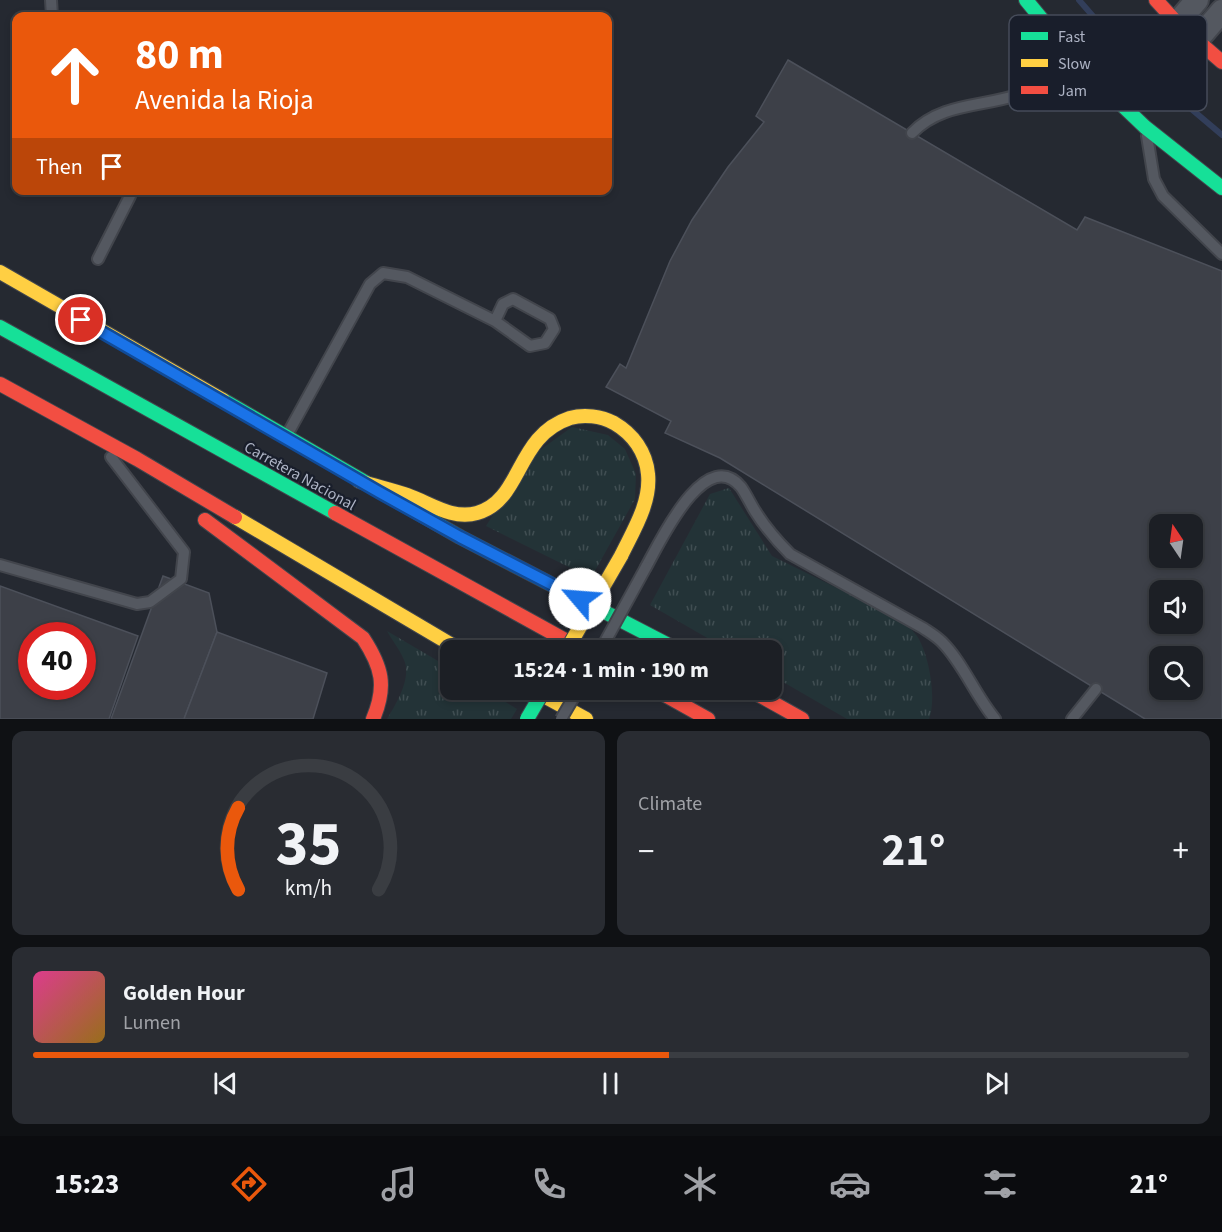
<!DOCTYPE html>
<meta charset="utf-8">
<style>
:root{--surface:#1c1f25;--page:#292c32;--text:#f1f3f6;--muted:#a0a2a7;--line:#3a3d42;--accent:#ea580c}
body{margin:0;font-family:"Source Sans 3",sans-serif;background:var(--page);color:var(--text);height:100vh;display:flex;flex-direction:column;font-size:22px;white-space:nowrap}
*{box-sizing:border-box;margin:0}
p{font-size:20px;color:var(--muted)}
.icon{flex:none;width:33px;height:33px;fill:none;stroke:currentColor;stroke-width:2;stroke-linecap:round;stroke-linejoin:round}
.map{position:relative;height:719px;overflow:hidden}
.panel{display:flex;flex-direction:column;gap:12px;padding:12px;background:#0f1114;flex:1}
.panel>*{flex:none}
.guide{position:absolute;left:12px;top:12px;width:600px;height:183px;border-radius:12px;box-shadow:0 3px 9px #0003,0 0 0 2px var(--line);background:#ea580c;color:#fff;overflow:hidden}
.needle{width:39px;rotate:347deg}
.controls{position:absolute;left:1149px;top:514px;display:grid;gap:12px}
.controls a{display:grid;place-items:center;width:54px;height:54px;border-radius:12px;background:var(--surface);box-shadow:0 3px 9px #0003,0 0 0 2px var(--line);font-size:30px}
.speed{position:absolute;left:18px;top:622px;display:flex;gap:12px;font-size:30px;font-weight:700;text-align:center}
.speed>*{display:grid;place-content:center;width:78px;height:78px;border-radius:50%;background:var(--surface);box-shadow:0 3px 9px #0003,0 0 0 2px var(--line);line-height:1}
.speed .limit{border:9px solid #d22;background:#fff;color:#111}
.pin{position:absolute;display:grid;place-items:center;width:51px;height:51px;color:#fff;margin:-26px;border:3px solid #fff;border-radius:50%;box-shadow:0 2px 6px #0007}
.me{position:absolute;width:66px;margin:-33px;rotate:297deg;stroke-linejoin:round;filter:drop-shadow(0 0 4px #0008)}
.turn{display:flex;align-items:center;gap:21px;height:126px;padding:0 24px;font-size:27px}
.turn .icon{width:78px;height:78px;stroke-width:2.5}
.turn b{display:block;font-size:42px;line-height:51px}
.then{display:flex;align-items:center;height:57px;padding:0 24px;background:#0003;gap:12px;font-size:22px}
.big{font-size:45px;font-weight:700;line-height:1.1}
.panel .widget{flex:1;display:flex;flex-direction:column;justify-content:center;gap:9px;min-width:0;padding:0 21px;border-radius:12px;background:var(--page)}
.panel .dial{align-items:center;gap:0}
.dial svg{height:156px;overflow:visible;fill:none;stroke:var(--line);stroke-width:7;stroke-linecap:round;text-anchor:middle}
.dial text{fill:var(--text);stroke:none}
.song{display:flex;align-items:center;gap:18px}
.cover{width:72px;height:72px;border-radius:9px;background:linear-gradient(135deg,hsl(330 70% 55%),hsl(40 70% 35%))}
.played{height:6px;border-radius:3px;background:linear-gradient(90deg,var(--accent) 55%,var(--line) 55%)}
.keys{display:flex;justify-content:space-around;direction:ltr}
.heat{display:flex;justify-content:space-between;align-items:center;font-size:33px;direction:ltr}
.panel .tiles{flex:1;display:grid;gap:12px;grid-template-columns:1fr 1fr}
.widget:last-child{grid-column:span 2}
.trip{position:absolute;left:440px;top:640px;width:342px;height:60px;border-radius:12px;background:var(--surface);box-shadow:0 3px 9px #0003,0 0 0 2px var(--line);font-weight:700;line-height:60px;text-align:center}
.menu{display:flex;height:96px;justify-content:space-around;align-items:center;background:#0b0c0f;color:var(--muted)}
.menu .icon{width:42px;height:42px}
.menu .active{color:var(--accent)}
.menu b{font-size:27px;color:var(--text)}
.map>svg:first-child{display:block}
.grass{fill:url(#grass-tufts)}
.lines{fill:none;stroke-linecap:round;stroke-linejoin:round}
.stream{stroke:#323e5a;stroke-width:6}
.building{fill:#3d4048;stroke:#4c505a;stroke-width:1.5;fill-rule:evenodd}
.lane-casing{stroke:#42454c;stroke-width:14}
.street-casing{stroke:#42454c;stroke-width:26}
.fast-casing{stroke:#42454c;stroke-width:16}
.slow-casing{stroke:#42454c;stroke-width:16}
.jam-casing{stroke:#42454c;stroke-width:16}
.lane{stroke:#545860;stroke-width:10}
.street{stroke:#545860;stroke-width:22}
.fast{stroke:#16e098;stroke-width:14}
.slow{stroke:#ffcf43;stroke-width:14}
.jam{stroke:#f24e42;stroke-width:14}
.lane-bridge-casing{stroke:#42454c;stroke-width:14;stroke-linecap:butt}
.fast-bridge-casing{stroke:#41454d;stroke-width:16;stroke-linecap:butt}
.slow-bridge-casing{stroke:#41454d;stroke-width:16;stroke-linecap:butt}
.lane-bridge{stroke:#545860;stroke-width:10}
.fast-bridge{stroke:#16e098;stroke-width:14}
.slow-bridge{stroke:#ffcf43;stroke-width:14}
.route-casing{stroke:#114b97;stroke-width:15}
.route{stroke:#1a73e8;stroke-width:10}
.labels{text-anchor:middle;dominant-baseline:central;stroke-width:4.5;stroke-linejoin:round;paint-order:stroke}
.street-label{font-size:16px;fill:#adb3c4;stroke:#191e2b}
.key{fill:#191e2b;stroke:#454b59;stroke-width:1.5}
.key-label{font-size:16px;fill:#adb3c4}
</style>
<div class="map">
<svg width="1222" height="719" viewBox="0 0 1222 719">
<defs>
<pattern id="grass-tufts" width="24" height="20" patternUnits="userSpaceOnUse" patternTransform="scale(1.5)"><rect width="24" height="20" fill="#233337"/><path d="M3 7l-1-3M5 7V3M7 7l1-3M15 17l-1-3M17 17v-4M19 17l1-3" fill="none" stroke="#404e52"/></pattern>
</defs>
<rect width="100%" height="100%" fill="#252931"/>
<g class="grass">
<polygon points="572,427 608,435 625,449 636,474 635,499 591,578 486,526 529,458"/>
<path d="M 729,488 L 772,556 L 904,621 C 908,626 913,631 917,636 C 929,654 937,699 929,719 L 847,719 L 771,675 L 771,651 L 730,651 L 650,605 L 710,494 Z"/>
<path d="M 387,631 L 450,668 L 450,690 L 486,690 L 517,709 L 511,719 L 387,719 C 396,704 412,678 404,660 C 400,650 392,640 387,631 Z"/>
</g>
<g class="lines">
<polyline class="stream" points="1079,0 1124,52 1222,135"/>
</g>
<g class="building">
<path d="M 788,60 L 1077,230 L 1085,217 L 1222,271 L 1222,719 L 1145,719 L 720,458 L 665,433 L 671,421 L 606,387 L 620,364 L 626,368 L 670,261 L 692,220 L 728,167 L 764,122 L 756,116 ZM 1160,525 L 1192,525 L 1192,558 L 1160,558 ZM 1160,591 L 1192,591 L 1192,624 L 1160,624 ZM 1160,657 L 1192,657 L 1192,690 L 1160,690 Z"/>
<polygon points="163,576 209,593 217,632 184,719 111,719"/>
<path d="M 0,586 L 138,636 L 109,719 L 0,719 ZM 32,636 L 82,636 L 82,687 L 32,687 Z"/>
<polygon points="217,632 327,673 313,719 184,719"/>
</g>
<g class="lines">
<defs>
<g id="lane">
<polyline points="51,0 52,16"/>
<path d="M 912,133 C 941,103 981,107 1018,95 C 1039,88 1057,76 1075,65"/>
<polyline points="1147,136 1154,179 1163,196 1222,254"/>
<polyline points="98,259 130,196 130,190"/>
<polyline points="287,435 370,284 383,273 407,277 495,321 530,346 545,343 554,329 550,319 513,299 503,304 495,321"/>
<polyline points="0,565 137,604 150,602 181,579 184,552 111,457"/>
<path d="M 646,567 C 659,544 705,444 741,487 C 746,494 750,503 755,511 C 765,527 777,541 790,554 L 923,628 C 929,632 936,636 942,642 C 963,663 975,695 995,719"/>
<polyline points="1072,719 1096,689"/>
</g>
<g id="street">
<polyline points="1177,23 1197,0"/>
<polyline points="1197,40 1222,11"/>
</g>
<g id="fast">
<polyline points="1026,0 1078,63 1145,127 1222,188"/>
<polyline points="0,327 335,513"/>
<polyline points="223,400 460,537 680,651"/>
</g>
<g id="slow">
<polyline points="0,272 223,400"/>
<path d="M 359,481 C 375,486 392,490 407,495 C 430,503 452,520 477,513 C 523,500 515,436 570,418 C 584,414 601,416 614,423 C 633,434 646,452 648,474 C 651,503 633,531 621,556"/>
<polyline points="235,517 462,651"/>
<polyline points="533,690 586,719"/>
</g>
<g id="jam">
<polyline points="1156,0 1177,23 1222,62"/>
<polyline points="0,384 137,459 235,517"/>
<polyline points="335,513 585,651"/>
<path d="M 205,520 L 363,638 C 382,667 387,686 373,719"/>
<polyline points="656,690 708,719"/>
<polyline points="750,690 802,719"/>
</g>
</defs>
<use href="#lane" class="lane-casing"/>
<use href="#street" class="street-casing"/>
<use href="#fast" class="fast-casing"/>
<use href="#slow" class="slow-casing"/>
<use href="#jam" class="jam-casing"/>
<use href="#lane" class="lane"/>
<use href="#street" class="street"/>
<use href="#fast" class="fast"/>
<use href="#slow" class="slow"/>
<use href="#jam" class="jam"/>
<defs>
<g id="lane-bridge">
<polyline points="600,651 646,567"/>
<polyline points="561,719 578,690"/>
</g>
<polyline id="fast-bridge" points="527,719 544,690"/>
<polyline id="slow-bridge" points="566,651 621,556"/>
</defs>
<use href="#lane-bridge" class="lane-bridge-casing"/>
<use href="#fast-bridge" class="fast-bridge-casing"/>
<use href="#slow-bridge" class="slow-bridge-casing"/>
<use href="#lane-bridge" class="lane-bridge"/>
<use href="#fast-bridge" class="fast-bridge"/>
<use href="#slow-bridge" class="slow-bridge"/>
</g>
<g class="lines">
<defs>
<polyline id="route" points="81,320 379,492 460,537 580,599"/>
</defs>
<use href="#route" class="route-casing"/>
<use href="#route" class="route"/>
</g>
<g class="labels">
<g class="street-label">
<text transform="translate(300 476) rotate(29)">Carretera Nacional</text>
</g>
</g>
<rect x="1009" y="15" width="198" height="96" rx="9" class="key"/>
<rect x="1021" y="32" width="27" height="8" fill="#16e098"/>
<rect x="1021" y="59" width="27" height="8" fill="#ffcf43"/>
<rect x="1021" y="86" width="27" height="8" fill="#f24e42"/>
<g class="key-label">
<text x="1058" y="42">Fast</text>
<text x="1058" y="69">Slow</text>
<text x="1058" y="96">Jam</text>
</g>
</svg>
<div class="controls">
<a><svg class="needle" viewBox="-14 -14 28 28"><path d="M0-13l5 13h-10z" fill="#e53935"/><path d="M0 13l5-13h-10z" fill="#a0a2a7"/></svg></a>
<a><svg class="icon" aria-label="sound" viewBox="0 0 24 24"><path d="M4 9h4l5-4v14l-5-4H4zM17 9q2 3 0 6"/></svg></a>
<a><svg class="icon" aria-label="search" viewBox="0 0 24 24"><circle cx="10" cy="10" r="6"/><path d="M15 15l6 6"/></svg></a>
</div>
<div class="speed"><div class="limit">40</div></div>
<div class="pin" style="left:81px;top:320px;background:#d93025"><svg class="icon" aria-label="arrive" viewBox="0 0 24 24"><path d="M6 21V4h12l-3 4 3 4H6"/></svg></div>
<svg class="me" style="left:580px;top:599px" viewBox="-20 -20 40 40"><circle r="19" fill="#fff"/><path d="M0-13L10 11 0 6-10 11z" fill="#1a73e8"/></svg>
<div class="trip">15:24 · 1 min · 190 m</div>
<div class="guide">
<div class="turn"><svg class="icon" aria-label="ahead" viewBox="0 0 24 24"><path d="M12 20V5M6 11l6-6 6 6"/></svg><div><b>80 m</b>Avenida la Rioja</div></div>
<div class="then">Then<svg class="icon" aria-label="arrive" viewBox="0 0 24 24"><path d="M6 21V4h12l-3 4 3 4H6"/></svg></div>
</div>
</div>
<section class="panel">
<div class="tiles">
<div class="widget dial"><svg viewBox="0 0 100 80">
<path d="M14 69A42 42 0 1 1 86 69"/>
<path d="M14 69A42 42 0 0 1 14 27" stroke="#ea580c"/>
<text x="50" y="56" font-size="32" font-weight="700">35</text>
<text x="50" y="72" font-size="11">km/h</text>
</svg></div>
<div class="widget"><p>Climate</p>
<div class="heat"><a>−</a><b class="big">21°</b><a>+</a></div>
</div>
<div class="widget">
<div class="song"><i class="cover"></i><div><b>Golden Hour</b><p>Lumen</p></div></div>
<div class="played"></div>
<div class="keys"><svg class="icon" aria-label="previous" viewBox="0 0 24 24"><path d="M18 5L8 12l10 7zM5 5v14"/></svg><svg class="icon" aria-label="pause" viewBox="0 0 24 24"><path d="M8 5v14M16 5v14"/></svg><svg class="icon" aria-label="next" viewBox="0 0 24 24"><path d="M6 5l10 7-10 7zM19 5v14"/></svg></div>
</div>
</div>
</section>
<nav class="menu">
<b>15:23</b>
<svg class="icon active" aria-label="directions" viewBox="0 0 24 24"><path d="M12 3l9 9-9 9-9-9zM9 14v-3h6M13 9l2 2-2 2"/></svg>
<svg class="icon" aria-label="music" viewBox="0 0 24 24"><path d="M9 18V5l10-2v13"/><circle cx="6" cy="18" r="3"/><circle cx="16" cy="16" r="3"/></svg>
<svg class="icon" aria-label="phone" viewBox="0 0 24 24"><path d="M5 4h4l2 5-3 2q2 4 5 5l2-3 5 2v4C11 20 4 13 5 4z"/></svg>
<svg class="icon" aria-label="climate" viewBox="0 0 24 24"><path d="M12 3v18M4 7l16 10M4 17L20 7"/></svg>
<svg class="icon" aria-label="car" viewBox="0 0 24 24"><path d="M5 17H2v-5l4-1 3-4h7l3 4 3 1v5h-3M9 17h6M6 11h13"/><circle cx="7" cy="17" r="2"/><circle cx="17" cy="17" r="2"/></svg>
<svg class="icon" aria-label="filters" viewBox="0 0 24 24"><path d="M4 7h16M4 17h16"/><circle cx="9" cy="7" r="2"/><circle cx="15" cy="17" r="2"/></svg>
<b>21°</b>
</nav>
